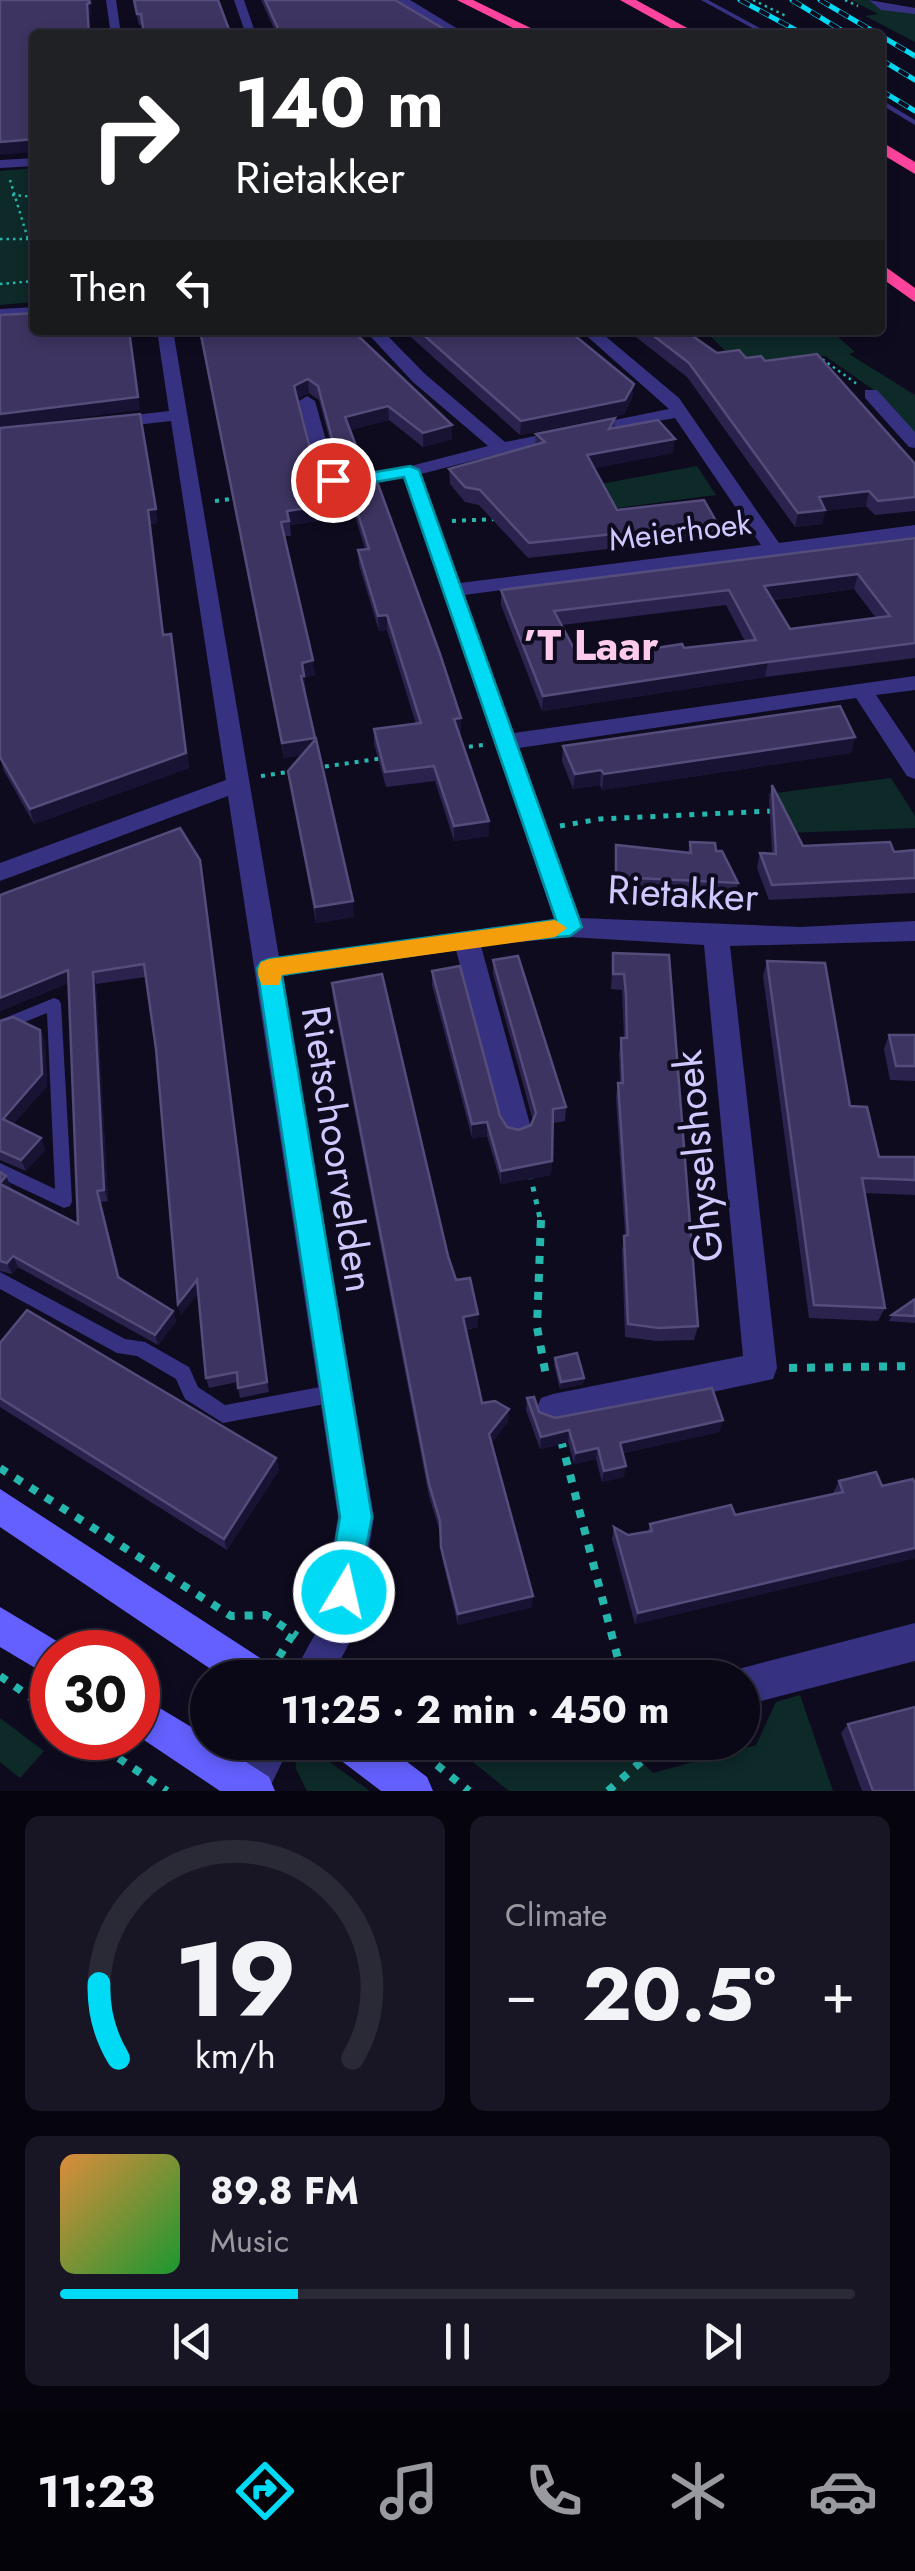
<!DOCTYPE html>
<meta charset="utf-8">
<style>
:root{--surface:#0a0817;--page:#181624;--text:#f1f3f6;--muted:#999aa1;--line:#2a2936;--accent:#00daf4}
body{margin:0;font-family:Jost,sans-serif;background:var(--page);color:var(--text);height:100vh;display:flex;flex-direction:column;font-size:38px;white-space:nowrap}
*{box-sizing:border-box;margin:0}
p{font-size:32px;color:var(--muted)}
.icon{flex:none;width:55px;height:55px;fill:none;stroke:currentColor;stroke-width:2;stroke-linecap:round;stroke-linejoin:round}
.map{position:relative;height:1791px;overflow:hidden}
.side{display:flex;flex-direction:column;gap:25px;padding:25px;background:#06040d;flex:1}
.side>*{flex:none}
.guide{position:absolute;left:30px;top:30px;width:855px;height:305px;border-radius:10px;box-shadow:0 5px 15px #0003,0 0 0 2px var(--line);background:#202124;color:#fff;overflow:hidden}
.speed{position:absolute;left:30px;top:1630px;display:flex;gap:20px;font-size:50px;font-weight:700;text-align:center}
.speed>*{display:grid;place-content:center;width:130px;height:130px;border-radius:50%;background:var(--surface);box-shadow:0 5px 15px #0003,0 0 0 2px var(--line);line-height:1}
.speed .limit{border:15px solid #d22;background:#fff;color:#111}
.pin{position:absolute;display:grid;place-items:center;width:85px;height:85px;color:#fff;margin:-42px;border:5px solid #fff;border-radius:50%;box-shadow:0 2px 10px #0007}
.me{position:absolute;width:110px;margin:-55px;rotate:9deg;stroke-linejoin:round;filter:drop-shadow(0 0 8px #0008)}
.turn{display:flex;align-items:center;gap:35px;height:210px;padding:0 40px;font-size:45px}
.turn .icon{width:130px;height:130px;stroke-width:2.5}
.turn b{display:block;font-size:70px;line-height:85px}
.then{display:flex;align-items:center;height:95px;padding:0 40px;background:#0003;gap:20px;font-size:38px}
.big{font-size:75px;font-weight:700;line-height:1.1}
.side .tile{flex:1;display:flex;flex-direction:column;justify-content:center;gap:15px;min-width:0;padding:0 35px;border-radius:15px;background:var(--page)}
.side .dial{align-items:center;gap:0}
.dial svg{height:260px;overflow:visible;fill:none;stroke:var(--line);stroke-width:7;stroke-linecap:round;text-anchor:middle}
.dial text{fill:var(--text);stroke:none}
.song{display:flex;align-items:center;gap:30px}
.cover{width:120px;height:120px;border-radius:15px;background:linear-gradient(135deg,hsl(30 70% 55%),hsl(130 70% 35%))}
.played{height:10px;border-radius:5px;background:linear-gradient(90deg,var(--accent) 30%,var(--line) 30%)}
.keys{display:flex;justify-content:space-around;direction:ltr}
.heat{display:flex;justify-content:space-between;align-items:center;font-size:55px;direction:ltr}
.side .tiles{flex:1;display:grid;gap:25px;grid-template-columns:1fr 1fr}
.tile:last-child{grid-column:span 2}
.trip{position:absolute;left:190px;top:1660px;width:570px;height:100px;border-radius:50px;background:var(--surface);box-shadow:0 5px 15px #0003,0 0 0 2px var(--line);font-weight:700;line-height:100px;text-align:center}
.dock{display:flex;height:160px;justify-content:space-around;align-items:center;background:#040309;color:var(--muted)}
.dock .icon{width:70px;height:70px}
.dock .selected{color:var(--accent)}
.dock b{font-size:45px;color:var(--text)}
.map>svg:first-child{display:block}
.green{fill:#0d2928}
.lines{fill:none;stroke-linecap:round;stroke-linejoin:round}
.path-far3{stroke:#25b7ae;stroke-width:2.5;stroke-dasharray:2.5 4;stroke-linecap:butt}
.path-far2{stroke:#25b7ae;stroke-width:4;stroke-dasharray:4 6;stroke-linecap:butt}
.path-far1{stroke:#25b7ae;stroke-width:5;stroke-dasharray:5 8;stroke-linecap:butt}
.path{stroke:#25b7ae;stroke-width:8;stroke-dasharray:8 10;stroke-linecap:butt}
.lane{fill:#363281;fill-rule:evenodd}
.street{fill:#363281;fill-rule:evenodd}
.secondary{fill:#6460ff;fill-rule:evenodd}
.highway{fill:#ff449d;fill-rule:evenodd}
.rail-casing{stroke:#00daf4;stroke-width:5}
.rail{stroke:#0e0b1f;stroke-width:4;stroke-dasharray:11;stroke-linecap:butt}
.wall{fill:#2b234e;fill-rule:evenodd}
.shaded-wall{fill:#181233}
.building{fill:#3d3461;stroke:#544c7a;stroke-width:2.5;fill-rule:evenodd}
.route{fill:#00daf4;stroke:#008e9f;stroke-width:2.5}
.slow{fill:#f59e0b}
.labels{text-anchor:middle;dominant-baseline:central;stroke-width:8;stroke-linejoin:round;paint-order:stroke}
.far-street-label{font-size:32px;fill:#cfc9ff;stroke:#0e0b1f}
.street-label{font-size:40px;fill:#cfc9ff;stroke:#0e0b1f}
.neighbourhood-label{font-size:42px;font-weight:bold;fill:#ffcbec;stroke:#0e0b1f}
</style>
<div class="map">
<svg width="915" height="1791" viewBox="0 0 915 1791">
<rect width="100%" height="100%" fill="#0e0b1f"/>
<g class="green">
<polygon points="851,0 869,0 882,9 915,13 915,42 865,16 878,14"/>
<polygon points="35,168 35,302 0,305 0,171"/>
<polygon points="704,330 830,330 855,352 849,354 915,395 915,434 878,393 825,356 743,368"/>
<polygon points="697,466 716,495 609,509 595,485"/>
<polygon points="891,778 915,816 915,828 788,833 768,794"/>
<polygon points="608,1659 613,1677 505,1677"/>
<polygon points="800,1695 833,1791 509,1791 449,1743 630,1743 633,1754 653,1773 756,1745 776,1702"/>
<polygon points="0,1718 44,1751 20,1778 0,1762"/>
<polygon points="306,1745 367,1789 369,1791 307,1791 296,1769 295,1749"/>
</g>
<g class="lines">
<g class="path-far3">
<polyline points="753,0 786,16"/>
<polyline points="845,0 858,6"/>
<polyline points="10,180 28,239"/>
<polyline points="12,195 35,197"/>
<polyline points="0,239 35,239"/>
<polyline points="0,284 35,281"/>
<polyline points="816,360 822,359 857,384"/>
</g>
<g class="path-far2">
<polyline points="215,501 239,498"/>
<polyline points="452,521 496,519"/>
<polyline points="459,748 483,745"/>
<polyline points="315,768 384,758"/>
<polyline points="261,776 295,771"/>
</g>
<g class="path-far1">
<polyline points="560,826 600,819 771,811"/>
<polyline points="530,1174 541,1223"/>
</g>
<g class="path">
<polyline points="541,1220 537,1327 547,1381"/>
<polyline points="789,1368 915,1366"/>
<polyline points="561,1440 623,1678"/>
<polyline points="0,1468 231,1616 266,1615 297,1636"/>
<polyline points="279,1657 293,1634"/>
<polyline points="0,1676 52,1712"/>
<polyline points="89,1738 167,1791"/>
<polyline points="409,1742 420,1751"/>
<polyline points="437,1765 469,1791"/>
<polyline points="608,1791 644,1759 639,1742"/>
</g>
<g class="lane">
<polygon points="701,0 708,0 773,35 765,35"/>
<polygon points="880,99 915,120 915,125 880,104"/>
<polygon points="54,998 59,1000 61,1004 72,1201 70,1206 64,1208 0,1178 0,1163 55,1189 47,1013 0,1032 0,1020"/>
<polygon points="0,1272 125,1339 145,1342 189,1367 198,1387 225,1405 336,1384 342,1387 345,1393 342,1399 336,1402 223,1423 185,1399 176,1379 137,1356 117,1353 0,1289"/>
</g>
<g class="street">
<polygon points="106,0 116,0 121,35 111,35"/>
<polygon points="234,0 244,0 256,35 246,35"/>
<polygon points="397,0 410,0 468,35 455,35"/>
<polygon points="869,0 915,8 915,14 881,10"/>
<polygon points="35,158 35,166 0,168 0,160"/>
<polygon points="35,307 35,317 0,319 0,309"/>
<path d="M 157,330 L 173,330 L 279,957 L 554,919 L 404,477 L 339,487 L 317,471 L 299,401 L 307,396 L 315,401 L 334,469 L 343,476 L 411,466 L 488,446 L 413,382 L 370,336 L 370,330 L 382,330 L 425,374 L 505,442 L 669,409 L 580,330 L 598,330 L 679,398 L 779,543 L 915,525 L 915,537 L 464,595 L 514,733 L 915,676 L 915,690 L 876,695 L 915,753 L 915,779 L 907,776 L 856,698 L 519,748 L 580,918 L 801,927 L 915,921 L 915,941 L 730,946 L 777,1368 L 773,1379 L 553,1426 L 541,1422 L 536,1410 L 541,1398 L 553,1394 L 743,1356 L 704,945 L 570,937 L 481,946 L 531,1128 L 527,1137 L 517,1140 L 507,1137 L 503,1128 L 456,950 L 282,976 L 374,1517 L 356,1630 L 331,1678 L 291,1678 L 320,1625 L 338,1517 L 228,796 L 0,881 L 0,863 L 226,780 L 171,421 L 109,428 L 100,423 L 109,418 L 169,411 ZM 675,418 L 761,545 L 460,583 L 421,474 L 557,439 Z"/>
<polygon points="865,390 877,390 915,432 915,448 909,447 865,398"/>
<polygon points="915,1623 915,1661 742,1706 742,1678 727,1678 742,1668"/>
<polygon points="252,1742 292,1742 268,1791 231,1791 235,1773"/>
</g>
<g class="secondary">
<polygon points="0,1489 271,1665 277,1678 224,1678 0,1527"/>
<polygon points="0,1607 65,1646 68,1652 52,1652 52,1678 0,1647"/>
<polygon points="138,1695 208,1737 208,1742 216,1742 269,1777 275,1791 220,1791 138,1736"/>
<polygon points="330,1742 381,1742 427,1777 433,1791 381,1791 335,1756"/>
</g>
<g class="highway">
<polygon points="457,0 473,0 545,35 527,35"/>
<polygon points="620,0 636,0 700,35 683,35"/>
<polygon points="880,141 915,162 915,174 880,153"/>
<polygon points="880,263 915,288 915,302 880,277"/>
</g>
<defs>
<g id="rail">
<polyline points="740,0 805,35"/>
<polyline points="792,0 849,35"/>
<polyline points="820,0 915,56"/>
<polyline points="880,59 915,80"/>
<polyline points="880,90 915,111"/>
</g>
</defs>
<use href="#rail" class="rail-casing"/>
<use href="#rail" class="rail"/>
</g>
<g class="wall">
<polygon points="133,0 218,0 139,25"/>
<polygon points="261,0 395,0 454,35 277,35"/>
<polygon points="199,330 320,330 285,334 452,425 452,439 423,447 389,420 350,430 355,443 355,470 344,472 337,467 319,400 309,393 298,399 313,460 329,474 363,485 461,718 461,733 459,733 489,836 454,841 435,781 386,787 374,744 374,729 416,724 387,630 379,631 359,565 358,550 365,549 355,516 290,525 291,536 284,536 315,675 304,678 306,690 304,691 354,917 316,923 288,771 302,755 284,758"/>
<polygon points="403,330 568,330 634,384 632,398 624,414 520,435"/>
<polygon points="627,330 684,330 717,353 765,361 915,464 915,511 875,515 866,506 825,511 822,524 795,527 687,377"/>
<polygon points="615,418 614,428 673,453 594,468 617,510 717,523 715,537 528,558 479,505 465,502 450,484 449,469 535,445 536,434"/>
<polygon points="0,428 158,523 150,524 164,635 173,648 189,768 34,824 4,771 0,758"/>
<path d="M 915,538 L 915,658 L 765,677 L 542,711 L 501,605 L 501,590 ZM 854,589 L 876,618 L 790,629 L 772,600 ZM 726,605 L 745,641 L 580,660 L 562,625 Z"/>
<polygon points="855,737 851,753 602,790 600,785 573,789 562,761 563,746"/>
<polygon points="772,785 803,846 894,852 915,850 915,893 769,900 757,868 760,853 772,853 769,800"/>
<polygon points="690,842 716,851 738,883 735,898 615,892 616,845 688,853"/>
<polygon points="202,872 269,1392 240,1398 237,1382 209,1388 206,1378 198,1293 181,1315 178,1304 156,1049 146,977 96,984 108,1201 101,1202 120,1278 173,1311 176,1321 158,1345 18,1267 12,1274 0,1271 0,1172 6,1176 11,1187 10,1189 78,1224 69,983 0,1011 0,895"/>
<polygon points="613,953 669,955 698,1326 694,1340 656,1341 625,1337 622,1250 625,1235 616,1098 618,1083 620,1083 619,1053 621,1038 624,1038 622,990 611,989"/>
<polygon points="493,960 566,1107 565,1121 553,1123 551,1175 501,1184 487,1136 472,1138 432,985 432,971 507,1127 519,1130 531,1125 533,1121 493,974"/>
<polygon points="767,961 879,1157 915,1157 915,1195 864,1193 885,1308 878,1321 809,1318 763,976"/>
<polygon points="332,983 448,1256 456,1280 478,1327 466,1330 482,1403 508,1422 491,1443 532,1607 458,1625 442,1558 440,1532 429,1496 333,998"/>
<polygon points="0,1021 40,1030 45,1042 47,1086 13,1124 41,1138 45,1150 26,1171 0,1160"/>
<polygon points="889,1035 915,1035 915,1081 890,1080 884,1049"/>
<polygon points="915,1299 915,1323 889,1321 892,1315"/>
<polygon points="0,1343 276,1458 279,1470 227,1550 0,1407"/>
<polygon points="555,1358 584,1378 583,1384 560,1389 554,1365"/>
<polygon points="527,1398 539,1412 555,1418 723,1420 719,1432 623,1453 624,1477 602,1482 596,1459 574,1464 568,1442 540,1449 526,1410"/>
<polygon points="839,1481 882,1486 915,1484 915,1558 635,1624 612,1539 614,1527 628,1535 648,1531 650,1524 735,1515 834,1494 833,1493"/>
<polygon points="848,1724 915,1791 862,1791 841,1733"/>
</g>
<g class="shaded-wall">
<polygon points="90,3 92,15 89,15 89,35 87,4"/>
<polygon points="35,139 35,152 0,155 0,142"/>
<polygon points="28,182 35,182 35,195 30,195"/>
<polygon points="129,330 140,410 0,428 0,414"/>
<polygon points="280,330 320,330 285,334 281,338"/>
<polygon points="308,379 309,393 296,400 294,386"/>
<polygon points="634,384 632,398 624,414 520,435 521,421"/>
<polygon points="388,406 389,420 346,431 345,417"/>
<polygon points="140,414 158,523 150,524 166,649 148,510"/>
<polygon points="452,425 452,439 423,447 423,433"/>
<polygon points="675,439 673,453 586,470 587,455"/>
<polygon points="355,443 355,470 344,472 343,458 350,444"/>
<polygon points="869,491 866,506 825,511 822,524 795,527 798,513 819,497"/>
<polygon points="354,501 355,516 290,525 287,511"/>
<polygon points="858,574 854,589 761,601 764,586"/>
<polygon points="387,615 387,630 379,631 378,616"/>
<polygon points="173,648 189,768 34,824 30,809"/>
<polygon points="313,660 315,675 304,678 306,690 303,691 302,663"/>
<polygon points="768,662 765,677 542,711 543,696"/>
<polygon points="461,718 461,733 455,734 454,719"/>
<polygon points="855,737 851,753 602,790 604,774"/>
<polygon points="315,738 317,753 284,758 282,743"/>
<polygon points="601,770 600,785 573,789 575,774"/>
<polygon points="489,821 489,836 454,841 454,826"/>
<polygon points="202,872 269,1392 267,1382"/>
<polygon points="353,901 354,917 316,923 315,907"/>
<polygon points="68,970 72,982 0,1011 0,998"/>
<polygon points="93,972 96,984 108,1201 104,1190"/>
<polygon points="40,1030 45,1042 47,1086 8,1130 3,1119"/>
<polygon points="487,1122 487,1136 472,1138 472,1124"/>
<polygon points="41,1138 45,1150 26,1171 21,1160"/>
<polygon points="552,1161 551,1175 501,1184 501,1171"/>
<polygon points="6,1176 11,1187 4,1195 0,1183"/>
<polygon points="13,1256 18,1267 12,1274 7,1263"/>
<polygon points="197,1280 200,1291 181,1315 178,1304"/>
<polygon points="173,1311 176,1321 158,1345 155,1335"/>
<polygon points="478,1314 478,1327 463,1330 463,1317"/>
<polygon points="584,1378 583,1384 560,1389 561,1382"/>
<polygon points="509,1409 508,1422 489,1446 489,1434"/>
<polygon points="723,1420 719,1432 618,1454 620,1443"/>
<polygon points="569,1430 568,1442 540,1449 541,1437"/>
<polygon points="598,1448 596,1459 574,1464 576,1453"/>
<polygon points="276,1458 279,1470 227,1550 224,1539"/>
<polygon points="626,1466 624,1477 602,1482 604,1471"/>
<polygon points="915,1548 915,1558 635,1624 638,1613"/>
<polygon points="533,1596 532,1607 458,1625 458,1614"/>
</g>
<g class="building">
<polygon points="0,0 89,0 90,3 87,4 89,35 35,35 35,139 0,142"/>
<polygon points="134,0 218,0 231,35 144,35 141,14 137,14"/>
<polygon points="265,0 395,0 454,35 281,35"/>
<polygon points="35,313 35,330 129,330 138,397 0,414 0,315"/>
<polygon points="200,330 280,330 281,333 290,336 352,330 452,425 423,433 388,406 345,417 355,443 350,444 354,456 343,458 336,453 318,386 308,379 294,386 313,460 329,474 359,472 363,485 378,484 440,654 461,718 454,719 489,821 454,826 434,766 385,772 374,729 421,723 387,615 378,616 358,550 369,549 354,501 287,511 289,521 281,522 313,660 302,663 304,676 301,676 315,738 282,743"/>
<polygon points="418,330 568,330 634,384 625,400 521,421"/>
<polygon points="646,330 684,330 717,353 739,350 746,358 761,356 765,361 817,354 915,464 915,497 878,501 869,491 819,497 825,510 798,513 689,363"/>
<polygon points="140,414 156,509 148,510 163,635 171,634 186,753 30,809 0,757 0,428"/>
<polygon points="615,418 609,429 658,420 675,439 587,455 617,510 704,500 717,523 529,543 480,490 465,487 449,469 545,442 536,434"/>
<path d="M 915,538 L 915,643 L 768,662 L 543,696 L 501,590 ZM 858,574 L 890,616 L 790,629 L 764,586 ZM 729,590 L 756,640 L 684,648 L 682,644 L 580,660 L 554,611 Z"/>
<polygon points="840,706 855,737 604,774 601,770 575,774 563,746"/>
<polygon points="316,739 353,901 315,907 288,771"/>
<polygon points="772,785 803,846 890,842 894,852 915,850 915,878 772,885 760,853 776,854"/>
<polygon points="180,828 200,860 267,1382 238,1388 237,1372 206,1378 197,1280 178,1304 156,1049 144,964 93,972 104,1190 97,1191 118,1277 173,1311 155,1335 13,1256 7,1263 0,1261 0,1184 78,1224 68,970 0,998 0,895"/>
<polygon points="690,842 715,843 716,851 722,851 738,883 616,877 616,845 691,853"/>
<polygon points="613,953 669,955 698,1326 659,1328 628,1324 624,1236 628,1235 618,1083 623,1083 621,1038 627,1038 626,995 624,974 613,974"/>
<polygon points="518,956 566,1107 553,1109 552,1161 501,1171 487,1122 472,1124 432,971 460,966 500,1116 507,1127 519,1130 531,1125 536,1113 493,960"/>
<polygon points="767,961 825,963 850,1106 867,1107 879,1157 915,1157 915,1180 862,1178 885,1308 814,1305"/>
<polygon points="382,974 448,1256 456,1280 470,1278 478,1314 463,1317 482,1403 495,1401 509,1409 489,1434 533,1596 458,1614 441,1547 440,1521 429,1484 332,983"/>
<polygon points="13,1017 40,1030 42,1074 3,1119 41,1138 21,1160 0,1151 0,1021"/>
<polygon points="889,1035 915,1035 915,1066 896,1066"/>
<polygon points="0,1172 6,1176 0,1183"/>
<polygon points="915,1299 915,1316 892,1315"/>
<polygon points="27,1310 276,1458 224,1539 0,1398 0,1343"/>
<polygon points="577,1353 584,1378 561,1382 555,1358"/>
<polygon points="712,1388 723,1420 620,1443 626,1466 604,1471 598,1448 576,1453 569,1430 541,1437 527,1398 534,1397 539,1412 555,1418"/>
<polygon points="876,1472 882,1486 913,1479 915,1484 915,1548 638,1613 614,1527 628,1535 652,1531 650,1524 731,1505 735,1515 843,1492 839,1481"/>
<polygon points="915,1707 915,1791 873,1791 848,1724"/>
</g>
<polygon class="route" points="410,466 419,470 582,927 570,936 509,941 282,975 372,1517 355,1604 344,1609 332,1604 327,1592 340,1517 257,968 261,962 269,959 556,920 404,477 347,487 325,480 333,475 347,477"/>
<path class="slow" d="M 555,920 L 567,928 L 555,937 L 282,975 L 279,985 L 262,985 C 258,977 256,970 261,962 L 269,959 Z"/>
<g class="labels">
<g class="far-street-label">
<text transform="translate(680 531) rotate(-7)">Meierhoek</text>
</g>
<g class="street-label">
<text transform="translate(683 893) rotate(3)">Rietakker</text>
<text transform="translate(338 1149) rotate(81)">Rietschoorvelden</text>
<text transform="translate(698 1156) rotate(-96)">Ghyselshoek</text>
</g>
<g class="neighbourhood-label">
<text x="591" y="645">’T Laar</text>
</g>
</g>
</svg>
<div class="speed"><div class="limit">30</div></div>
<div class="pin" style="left:333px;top:480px;background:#d93025"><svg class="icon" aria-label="arrive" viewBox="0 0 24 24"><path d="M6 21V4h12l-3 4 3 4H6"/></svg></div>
<svg class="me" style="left:344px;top:1592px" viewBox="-20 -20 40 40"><circle r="17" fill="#00daf4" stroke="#fff" stroke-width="3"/><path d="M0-11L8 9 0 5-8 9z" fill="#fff"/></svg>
<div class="trip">11:25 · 2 min · 450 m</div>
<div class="guide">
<div class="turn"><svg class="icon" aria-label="right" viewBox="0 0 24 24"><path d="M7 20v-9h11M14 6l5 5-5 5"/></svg><div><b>140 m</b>Rietakker</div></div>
<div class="then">Then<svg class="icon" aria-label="left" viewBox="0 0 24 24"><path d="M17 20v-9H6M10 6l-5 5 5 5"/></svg></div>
</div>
</div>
<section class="side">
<div class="tiles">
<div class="tile dial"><svg viewBox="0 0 100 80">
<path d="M14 69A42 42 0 1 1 86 69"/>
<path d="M14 69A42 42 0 0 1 8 46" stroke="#00daf4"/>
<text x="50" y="56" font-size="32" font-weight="700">19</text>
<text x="50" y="72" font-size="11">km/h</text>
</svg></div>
<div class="tile"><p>Climate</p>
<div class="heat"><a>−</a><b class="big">20.5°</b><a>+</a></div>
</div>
<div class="tile">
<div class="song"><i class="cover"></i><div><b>89.8 FM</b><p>Music</p></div></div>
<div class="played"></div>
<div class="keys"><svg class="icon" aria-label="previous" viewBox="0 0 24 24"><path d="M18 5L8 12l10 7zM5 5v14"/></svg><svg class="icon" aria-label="pause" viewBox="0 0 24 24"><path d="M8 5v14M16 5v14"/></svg><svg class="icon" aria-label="next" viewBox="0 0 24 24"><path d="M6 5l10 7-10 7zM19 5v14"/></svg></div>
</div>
</div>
</section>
<nav class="dock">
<b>11:23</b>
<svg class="icon selected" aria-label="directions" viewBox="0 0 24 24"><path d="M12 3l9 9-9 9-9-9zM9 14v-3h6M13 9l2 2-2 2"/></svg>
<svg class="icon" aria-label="music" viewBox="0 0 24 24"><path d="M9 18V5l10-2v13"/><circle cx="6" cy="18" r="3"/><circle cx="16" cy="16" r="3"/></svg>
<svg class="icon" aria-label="phone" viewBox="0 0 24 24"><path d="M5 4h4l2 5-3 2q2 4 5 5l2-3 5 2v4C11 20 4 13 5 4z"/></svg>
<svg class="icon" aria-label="climate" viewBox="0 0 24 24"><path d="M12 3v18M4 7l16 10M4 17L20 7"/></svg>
<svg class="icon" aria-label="car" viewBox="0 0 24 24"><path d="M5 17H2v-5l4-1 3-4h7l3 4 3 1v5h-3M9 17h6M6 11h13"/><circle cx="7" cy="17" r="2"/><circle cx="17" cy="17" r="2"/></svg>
</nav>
